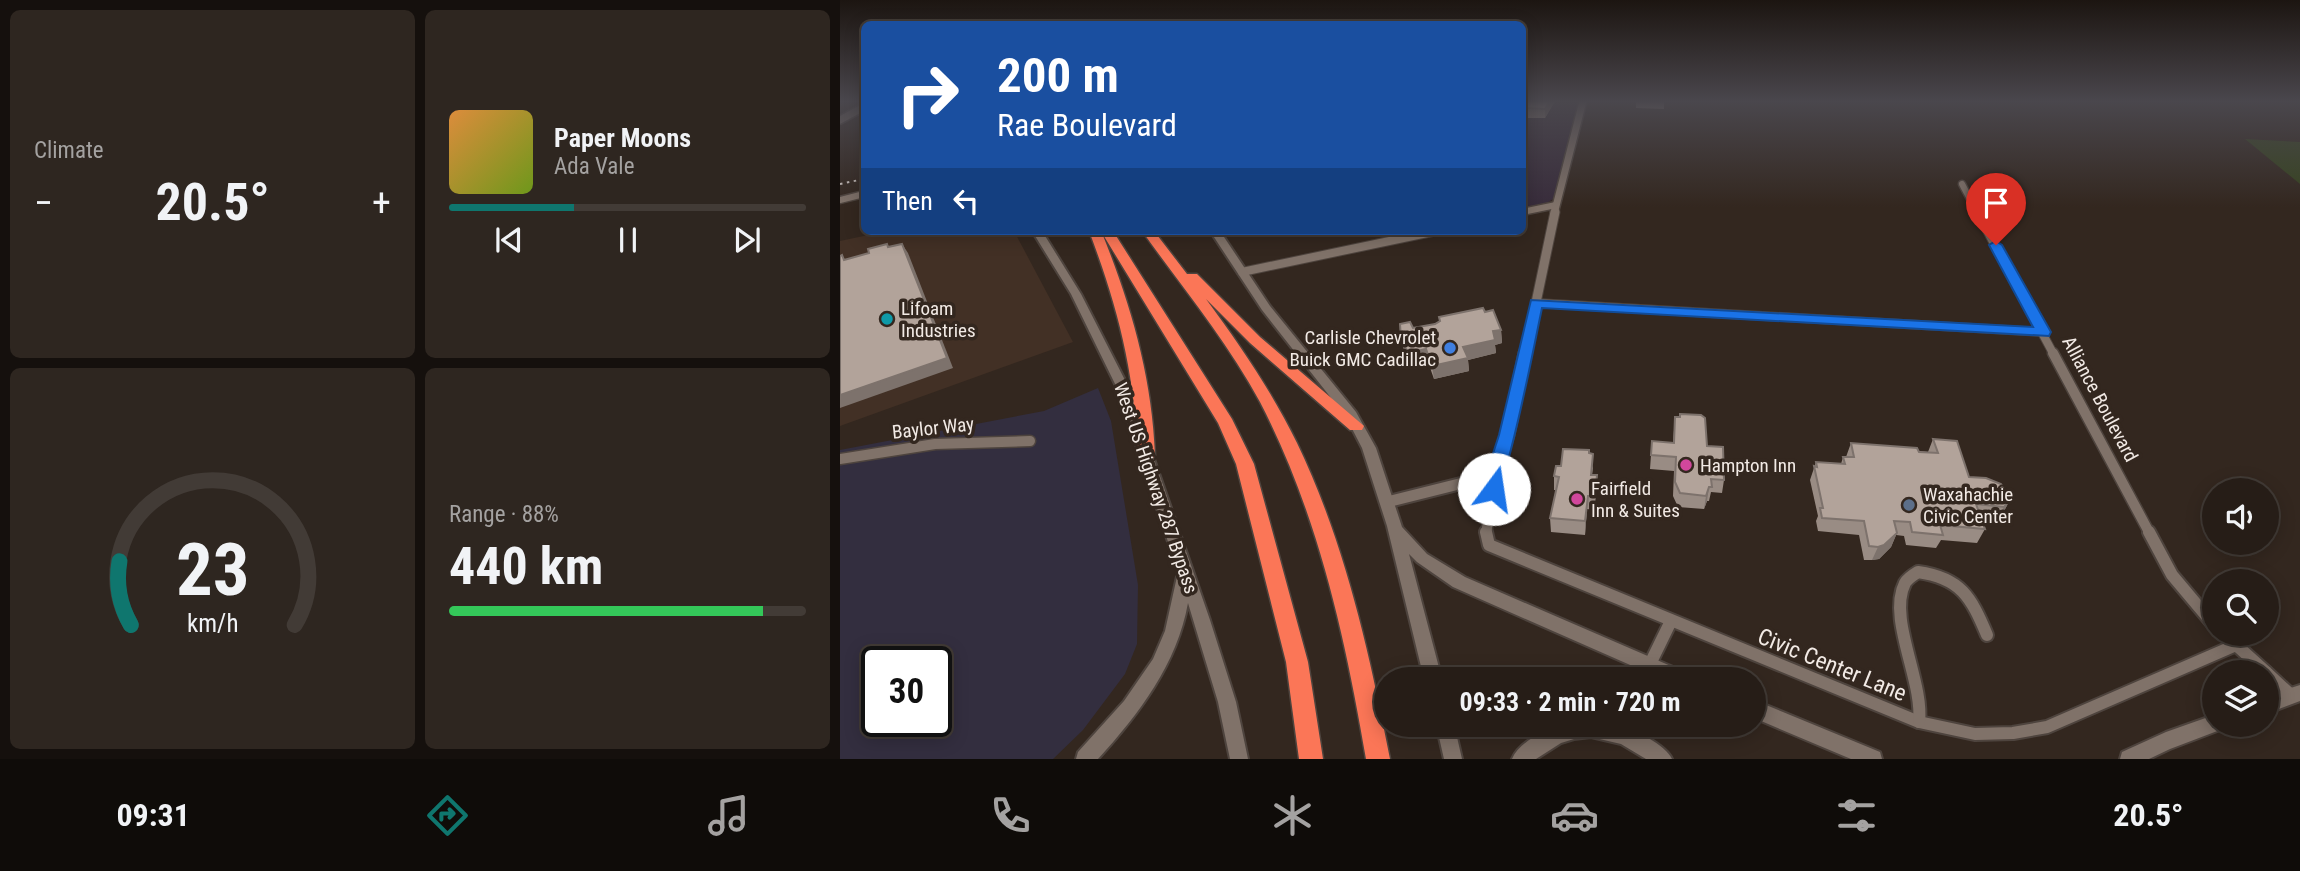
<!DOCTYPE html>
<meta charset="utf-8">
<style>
:root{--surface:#261d17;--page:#2e2620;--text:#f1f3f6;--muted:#a4a2a1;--line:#423b36;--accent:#0f766e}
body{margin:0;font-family:"Roboto Condensed",sans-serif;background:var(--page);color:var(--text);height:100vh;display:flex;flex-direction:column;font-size:26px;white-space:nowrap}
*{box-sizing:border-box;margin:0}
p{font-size:23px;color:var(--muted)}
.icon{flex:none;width:38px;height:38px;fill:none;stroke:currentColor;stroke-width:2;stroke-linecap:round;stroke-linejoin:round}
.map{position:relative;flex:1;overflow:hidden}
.side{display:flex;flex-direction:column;gap:10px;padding:10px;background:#15100d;width:840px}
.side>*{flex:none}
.banner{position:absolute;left:21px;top:21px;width:665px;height:214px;border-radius:10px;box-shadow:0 4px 18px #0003,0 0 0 2px var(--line);background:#1a4fa0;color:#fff;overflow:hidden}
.buttons{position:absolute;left:1362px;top:478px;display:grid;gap:14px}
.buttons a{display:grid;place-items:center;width:77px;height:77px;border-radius:50%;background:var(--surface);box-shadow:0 4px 18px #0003,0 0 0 2px var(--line);font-size:35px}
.speed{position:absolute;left:21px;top:646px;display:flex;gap:14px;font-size:35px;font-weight:700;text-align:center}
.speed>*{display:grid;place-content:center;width:91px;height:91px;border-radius:50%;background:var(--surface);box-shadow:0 4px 18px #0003,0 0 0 2px var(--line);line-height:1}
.speed .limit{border:4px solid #111;border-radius:10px;background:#fff;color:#111}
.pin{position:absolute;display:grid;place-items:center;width:60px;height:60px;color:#fff;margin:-72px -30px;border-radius:50% 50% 50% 0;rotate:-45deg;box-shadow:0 0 7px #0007}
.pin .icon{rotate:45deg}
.me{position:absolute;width:77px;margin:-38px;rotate:14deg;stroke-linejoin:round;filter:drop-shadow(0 0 5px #0008)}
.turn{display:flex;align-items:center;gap:24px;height:147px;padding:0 21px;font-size:32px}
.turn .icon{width:91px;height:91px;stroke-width:2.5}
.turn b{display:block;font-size:49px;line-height:60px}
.then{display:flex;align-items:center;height:66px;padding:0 21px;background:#0003;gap:14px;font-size:26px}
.big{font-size:52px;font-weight:700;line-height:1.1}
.side .widget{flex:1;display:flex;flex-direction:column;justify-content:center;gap:10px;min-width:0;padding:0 24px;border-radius:10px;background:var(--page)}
.side .dial{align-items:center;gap:0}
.dial svg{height:182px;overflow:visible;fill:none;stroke:var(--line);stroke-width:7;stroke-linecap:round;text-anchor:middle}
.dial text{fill:var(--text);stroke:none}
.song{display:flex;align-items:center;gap:21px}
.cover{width:84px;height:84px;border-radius:10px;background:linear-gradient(135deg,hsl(30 70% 55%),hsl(80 70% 35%))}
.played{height:7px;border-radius:4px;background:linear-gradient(90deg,var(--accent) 35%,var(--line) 35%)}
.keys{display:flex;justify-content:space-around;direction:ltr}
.heat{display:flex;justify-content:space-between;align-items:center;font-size:38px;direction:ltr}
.charge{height:10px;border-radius:5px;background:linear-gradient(90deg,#34c759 88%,var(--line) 0)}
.side .tiles{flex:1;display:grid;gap:10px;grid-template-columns:repeat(2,1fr)}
.trip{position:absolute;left:534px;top:667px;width:392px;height:70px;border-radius:35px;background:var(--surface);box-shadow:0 4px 18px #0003,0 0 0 2px var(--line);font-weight:700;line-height:70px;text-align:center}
.menu{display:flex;height:112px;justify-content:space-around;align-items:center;background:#0f0c09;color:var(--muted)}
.menu .icon{width:49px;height:49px}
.menu .on{color:var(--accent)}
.menu b{font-size:32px;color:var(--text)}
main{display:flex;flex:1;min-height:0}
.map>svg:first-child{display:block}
.built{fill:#423025}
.education{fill:#382c3b}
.medical{fill:#332e3f;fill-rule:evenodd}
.green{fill:#36431e}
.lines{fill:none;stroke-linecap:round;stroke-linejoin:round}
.minor-far3-casing{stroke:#4e443e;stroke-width:9}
.minor-far2-casing{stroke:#4e443e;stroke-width:10}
.minor-far1-casing{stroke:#4e443e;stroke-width:13}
.minor-casing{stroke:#4e443e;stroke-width:16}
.tertiary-far2-casing{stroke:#4e443e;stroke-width:10}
.tertiary-far1-casing{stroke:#4e443e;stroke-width:11}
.tertiary-casing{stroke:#4e443e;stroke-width:15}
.secondary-casing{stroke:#4e443e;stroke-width:4}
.motorway-casing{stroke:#4e443e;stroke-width:3}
.minor-far3{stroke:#807269;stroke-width:6}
.minor-far2{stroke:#807269;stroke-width:8}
.minor-far1{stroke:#807269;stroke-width:10}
.minor{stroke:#807269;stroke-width:12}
.tertiary-far2{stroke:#807269;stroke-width:7}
.tertiary-far1{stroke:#807269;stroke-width:9}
.tertiary{stroke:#807269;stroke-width:11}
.secondary{fill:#807269;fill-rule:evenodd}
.motorway{fill:#fb7657;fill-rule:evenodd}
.rail{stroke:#d2c9c4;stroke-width:2;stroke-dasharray:2.5 4.5;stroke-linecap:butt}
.wall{fill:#998c84}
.shaded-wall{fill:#7d726c}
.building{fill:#b2a39a;stroke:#7d726c;stroke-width:2}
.route{fill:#1a73e8;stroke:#114b97;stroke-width:2}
.culture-dot{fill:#0f9aa8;stroke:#33271f;stroke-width:2.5}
.shop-dot{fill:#3f7fe0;stroke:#33271f;stroke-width:2.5}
.hotel-dot{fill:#d1479c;stroke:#33271f;stroke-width:2.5}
.service-dot{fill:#5c6f8a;stroke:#33271f;stroke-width:2.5}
.labels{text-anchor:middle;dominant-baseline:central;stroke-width:7;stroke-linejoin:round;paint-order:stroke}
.poi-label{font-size:19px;fill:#f2eae5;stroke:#33271f;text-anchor:start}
.street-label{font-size:19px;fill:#f2eae5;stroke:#33271f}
.near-street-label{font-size:23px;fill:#f2eae5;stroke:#33271f}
</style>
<main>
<section class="side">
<div class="tiles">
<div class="widget"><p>Climate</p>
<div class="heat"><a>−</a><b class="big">20.5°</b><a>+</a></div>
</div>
<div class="widget">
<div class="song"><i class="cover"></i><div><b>Paper Moons</b><p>Ada Vale</p></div></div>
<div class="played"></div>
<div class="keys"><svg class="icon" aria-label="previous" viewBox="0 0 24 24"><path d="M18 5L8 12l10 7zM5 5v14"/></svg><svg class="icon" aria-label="pause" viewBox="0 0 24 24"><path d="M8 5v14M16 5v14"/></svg><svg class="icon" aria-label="next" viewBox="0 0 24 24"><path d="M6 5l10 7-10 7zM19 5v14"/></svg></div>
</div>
<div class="widget dial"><svg viewBox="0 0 100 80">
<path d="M14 69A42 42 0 1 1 86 69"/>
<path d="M14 69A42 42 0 0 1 9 41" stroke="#0f766e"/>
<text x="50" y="56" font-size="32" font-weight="700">23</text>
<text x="50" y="72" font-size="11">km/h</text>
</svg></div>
<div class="widget"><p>Range · 88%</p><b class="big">440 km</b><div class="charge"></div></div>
</div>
</section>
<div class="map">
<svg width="1460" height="759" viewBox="0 0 1460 759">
<rect width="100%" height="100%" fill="#33271f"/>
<polygon class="built" points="47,231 174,231 233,342 0,426 0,241"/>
<polygon class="education" points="683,101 740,101 716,197 704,205 683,209"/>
<path class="medical" d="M 258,388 L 271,421 L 298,585 L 297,644 L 285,674 L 243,730 L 213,759 L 0,759 L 0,450 L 204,411 ZM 37,662 L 96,662 L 96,721 L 37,721 Z"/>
<polygon class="green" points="1405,139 1460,142 1460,184"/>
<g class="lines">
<defs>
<g id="minor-far3">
<polyline points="1122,184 1138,214"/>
<polyline points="0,200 24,194"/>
<polyline points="682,212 716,205"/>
</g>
<g id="minor-far2">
<polyline points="1137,212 1214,355"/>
<polyline points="402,272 597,231"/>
<polyline points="696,303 1203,332"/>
</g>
<g id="minor-far1">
<polyline points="1213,353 1310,534"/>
<polyline points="0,459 95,444 190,441"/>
<polyline points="646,534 656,472"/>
</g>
<g id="minor">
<polyline points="646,532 649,545 1079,722 1135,734 1173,733 1207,727 1396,645"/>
<polyline points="1309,532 1332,575 1374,625"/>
<polyline points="1384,634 1426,672"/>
<polyline points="809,666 831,621"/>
<polyline points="1426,672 1452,696"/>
<path d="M 1079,722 C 1084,682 1047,618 1065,583 C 1068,578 1073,575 1078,572 C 1121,578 1131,597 1147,635"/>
</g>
<g id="tertiary-far2">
<polyline points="0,120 24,107"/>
<polyline points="714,214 743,101"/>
</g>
<polyline id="tertiary-far1" points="685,355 715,212"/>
<g id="tertiary">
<polyline points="656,472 668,435 685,353"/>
<polyline points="547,502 623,483"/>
</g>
<g id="secondary">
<path d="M 192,231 L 202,231 L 241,294 L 290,390 L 370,620 L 396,702 L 408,759 L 390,759 L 378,702 L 348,603 C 337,664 299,714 258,759 L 236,759 L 238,752 L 284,701 L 313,659 L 325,631 L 338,572 L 278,390 L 231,294 Z"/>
<polygon points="370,231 380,231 430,306 516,412 536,448 562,527 587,554 625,577 847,673 850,679 822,679 613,587 577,562 569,554 602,679 584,679 547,526 522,448 506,417 422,310"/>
<polygon points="1460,685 1460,701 1426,714 1426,696"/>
<polygon points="914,700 1040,752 1042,759 1011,759 914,718"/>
<polygon points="1374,715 1374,724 1383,724 1380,730 1330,749 1309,759 1280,759 1282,752 1326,732"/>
<polygon points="596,724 614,724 622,759 604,759"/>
<path d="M 722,724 C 739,724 760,722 777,725 C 792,727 827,746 832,759 L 806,759 L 781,744 L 751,737 L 734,739 L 721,743 L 696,759 L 672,759 C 679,742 705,730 722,724 Z"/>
</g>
<g id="motorway">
<path d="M 249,231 L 273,231 L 392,419 L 414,464 L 468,662 L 483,759 L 459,759 L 446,662 L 396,464 L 378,423 L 262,233 C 291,305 312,377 315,455 L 312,459 L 300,459 L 297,455 C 296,376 277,304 249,231 Z"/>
<path d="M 302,231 L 314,231 L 347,274 L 357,274 L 420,337 L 524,426 L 522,430 L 510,430 L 410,343 L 366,299 C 400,345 432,392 457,443 C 505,543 529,651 550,759 L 526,759 C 505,636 478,514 420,402 C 387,341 342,287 302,231 Z"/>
</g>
</defs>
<use href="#minor-far3" class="minor-far3-casing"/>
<use href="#minor-far2" class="minor-far2-casing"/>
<use href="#minor-far1" class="minor-far1-casing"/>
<use href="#minor" class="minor-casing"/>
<use href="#tertiary-far2" class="tertiary-far2-casing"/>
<use href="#tertiary-far1" class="tertiary-far1-casing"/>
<use href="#tertiary" class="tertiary-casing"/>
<use href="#secondary" class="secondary-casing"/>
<use href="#motorway" class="motorway-casing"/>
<use href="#minor-far3" class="minor-far3"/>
<use href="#minor-far2" class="minor-far2"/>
<use href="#minor-far1" class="minor-far1"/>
<use href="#minor" class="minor"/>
<use href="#tertiary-far2" class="tertiary-far2"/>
<use href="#tertiary-far1" class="tertiary-far1"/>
<use href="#tertiary" class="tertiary"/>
<use href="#secondary" class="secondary"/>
<use href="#motorway" class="motorway"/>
<polyline class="rail" points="0,184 24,179"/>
</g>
<g class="wall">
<polygon points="682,101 715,101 705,118 686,118 685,108 687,103 682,102"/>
<polygon points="796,101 824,101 824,109 796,108"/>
<polygon points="645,312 661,330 662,343 655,345 656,353 628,360 629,371 594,379 588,362 570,366 564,352 561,339 573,328 595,324 599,321 599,317"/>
<polygon points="835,417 867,446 884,480 882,493 871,492 869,501 867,501 864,509 838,507 833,496 834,471 810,469 812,441 833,443"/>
<polygon points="1093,439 1129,477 1171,498 1164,511 1156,520 1141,519 1145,529 1137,543 1101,540 1096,548 1066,545 1064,536 1056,535 1051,547 1039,559 1032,560 1024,560 1019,535 978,531 976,521 978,516 970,480 976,462 1001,464 1003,457 1006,457 1011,443 1088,452"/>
<polygon points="749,453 753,468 752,475 757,475 757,489 754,510 747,509 745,535 711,532 710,518 716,490 714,490 714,476 721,466"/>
</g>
<g class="shaded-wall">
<polygon points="710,101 715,101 705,118 705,109"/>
<polygon points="62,244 68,253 113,368 0,408 0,395"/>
<polygon points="661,330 662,343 655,345 656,353 628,360 629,371 594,379 592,366 623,347 653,331"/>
<polygon points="586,349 588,362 570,366 568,353"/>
<polygon points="869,487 867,501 864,509 866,496"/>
<polygon points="748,496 745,535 745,521"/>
<polygon points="1171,498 1164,511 1156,520 1164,507"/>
<polygon points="1057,533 1051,547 1039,559 1032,560 1038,547"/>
</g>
<g class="building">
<polygon points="688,101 710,101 705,109 685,108"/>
<polygon points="47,244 48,247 62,244 107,358 0,395 0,256 2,255 4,260 29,253 28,249"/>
<polygon points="643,308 645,312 653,310 661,330 653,331 655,340 623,347 628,358 592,366 586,349 568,353 561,339 560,324 570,322 573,328 595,324 600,321 599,317"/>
<polygon points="840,414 861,415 865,418 867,446 883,447 884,480 871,479 872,487 869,487 866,496 840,493 835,482 836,457 811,455 812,441 834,443 835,417 840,417"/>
<polygon points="1093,439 1117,441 1129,477 1146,478 1161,484 1171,498 1164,507 1136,504 1145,529 1100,525 1103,535 1072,532 1070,522 1054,521 1057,533 1044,545 1038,547 1029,546 1024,521 982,518 980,508 983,508 974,466 977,467 976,462 1005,464 1003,457 1014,457 1011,443 1077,448 1079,452 1098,453"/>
<polygon points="723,449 749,450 749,453 753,454 751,475 757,475 755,496 748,496 745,521 710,518 719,477 714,476 716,466 721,466"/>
</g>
<linearGradient id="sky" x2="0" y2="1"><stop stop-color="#1c1511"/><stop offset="0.49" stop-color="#4a474d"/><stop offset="1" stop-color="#4a474d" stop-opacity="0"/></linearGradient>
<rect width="1460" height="207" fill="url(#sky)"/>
<path class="route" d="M 1156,241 L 1162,245 L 1211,332 L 1209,336 L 702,308 C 691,361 681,415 666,468 C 664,477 665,486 661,494 L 648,494 L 645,489 L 647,472 L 659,435 L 691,300 L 1193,327 L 1149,245 Z"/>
<circle class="culture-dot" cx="47" cy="319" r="7"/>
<circle class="shop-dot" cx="610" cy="348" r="7"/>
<g class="hotel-dot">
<circle cx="846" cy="465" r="7"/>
<circle cx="737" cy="499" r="7"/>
</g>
<circle class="service-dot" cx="1069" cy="505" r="7"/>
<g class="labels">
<g class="poi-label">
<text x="61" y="308">Lifoam<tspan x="61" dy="22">Industries</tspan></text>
<text x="596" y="337" text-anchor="end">Carlisle Chevrolet<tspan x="596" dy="22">Buick GMC Cadillac</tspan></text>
<text x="860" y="465">Hampton Inn</text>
<text x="751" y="488">Fairfield<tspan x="751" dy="22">Inn &amp; Suites</tspan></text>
<text x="1083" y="494">Waxahachie<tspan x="1083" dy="22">Civic Center</tspan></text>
</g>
<g class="street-label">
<text transform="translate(1260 399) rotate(62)">Alliance Boulevard</text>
<text transform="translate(93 428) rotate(-6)">Baylor Way</text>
<text transform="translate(316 488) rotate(71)">West US Highway 287 Bypass</text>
</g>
<g class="near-street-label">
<text transform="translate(992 665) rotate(22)">Civic Center Lane</text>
</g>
</g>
</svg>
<div class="buttons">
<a><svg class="icon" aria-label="sound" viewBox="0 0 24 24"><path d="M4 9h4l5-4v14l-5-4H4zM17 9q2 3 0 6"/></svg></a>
<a><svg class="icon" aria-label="search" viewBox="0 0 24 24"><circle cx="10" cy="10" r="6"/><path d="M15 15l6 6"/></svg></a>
<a><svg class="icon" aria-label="layers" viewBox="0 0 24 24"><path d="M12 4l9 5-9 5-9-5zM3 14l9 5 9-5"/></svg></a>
</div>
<div class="speed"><div class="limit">30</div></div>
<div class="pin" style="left:1156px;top:245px;background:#d93025"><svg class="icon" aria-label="arrive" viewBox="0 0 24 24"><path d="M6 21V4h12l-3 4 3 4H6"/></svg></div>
<svg class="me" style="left:654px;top:489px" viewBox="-20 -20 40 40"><circle r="19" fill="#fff"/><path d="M0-13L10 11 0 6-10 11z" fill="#1a73e8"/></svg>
<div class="trip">09:33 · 2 min · 720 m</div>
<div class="banner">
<div class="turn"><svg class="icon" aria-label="right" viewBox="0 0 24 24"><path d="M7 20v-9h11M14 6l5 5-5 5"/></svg><div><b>200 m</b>Rae Boulevard</div></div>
<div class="then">Then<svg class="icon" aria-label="left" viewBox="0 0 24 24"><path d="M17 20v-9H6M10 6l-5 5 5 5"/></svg></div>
</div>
</div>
</main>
<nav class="menu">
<b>09:31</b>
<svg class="icon on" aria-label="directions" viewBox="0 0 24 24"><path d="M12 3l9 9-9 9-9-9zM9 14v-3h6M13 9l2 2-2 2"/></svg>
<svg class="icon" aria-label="music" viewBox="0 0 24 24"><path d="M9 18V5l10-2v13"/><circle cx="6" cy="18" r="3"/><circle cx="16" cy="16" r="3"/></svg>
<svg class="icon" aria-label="phone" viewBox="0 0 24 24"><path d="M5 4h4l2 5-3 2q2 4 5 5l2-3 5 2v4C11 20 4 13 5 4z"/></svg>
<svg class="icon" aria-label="climate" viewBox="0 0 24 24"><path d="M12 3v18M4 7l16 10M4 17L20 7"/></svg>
<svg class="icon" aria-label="car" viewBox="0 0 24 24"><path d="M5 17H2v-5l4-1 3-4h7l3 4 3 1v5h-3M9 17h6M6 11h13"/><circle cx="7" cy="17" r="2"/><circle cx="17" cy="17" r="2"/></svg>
<svg class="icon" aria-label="filters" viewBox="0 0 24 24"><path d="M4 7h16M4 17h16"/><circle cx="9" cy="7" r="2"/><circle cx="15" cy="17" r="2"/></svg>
<b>20.5°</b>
</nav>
